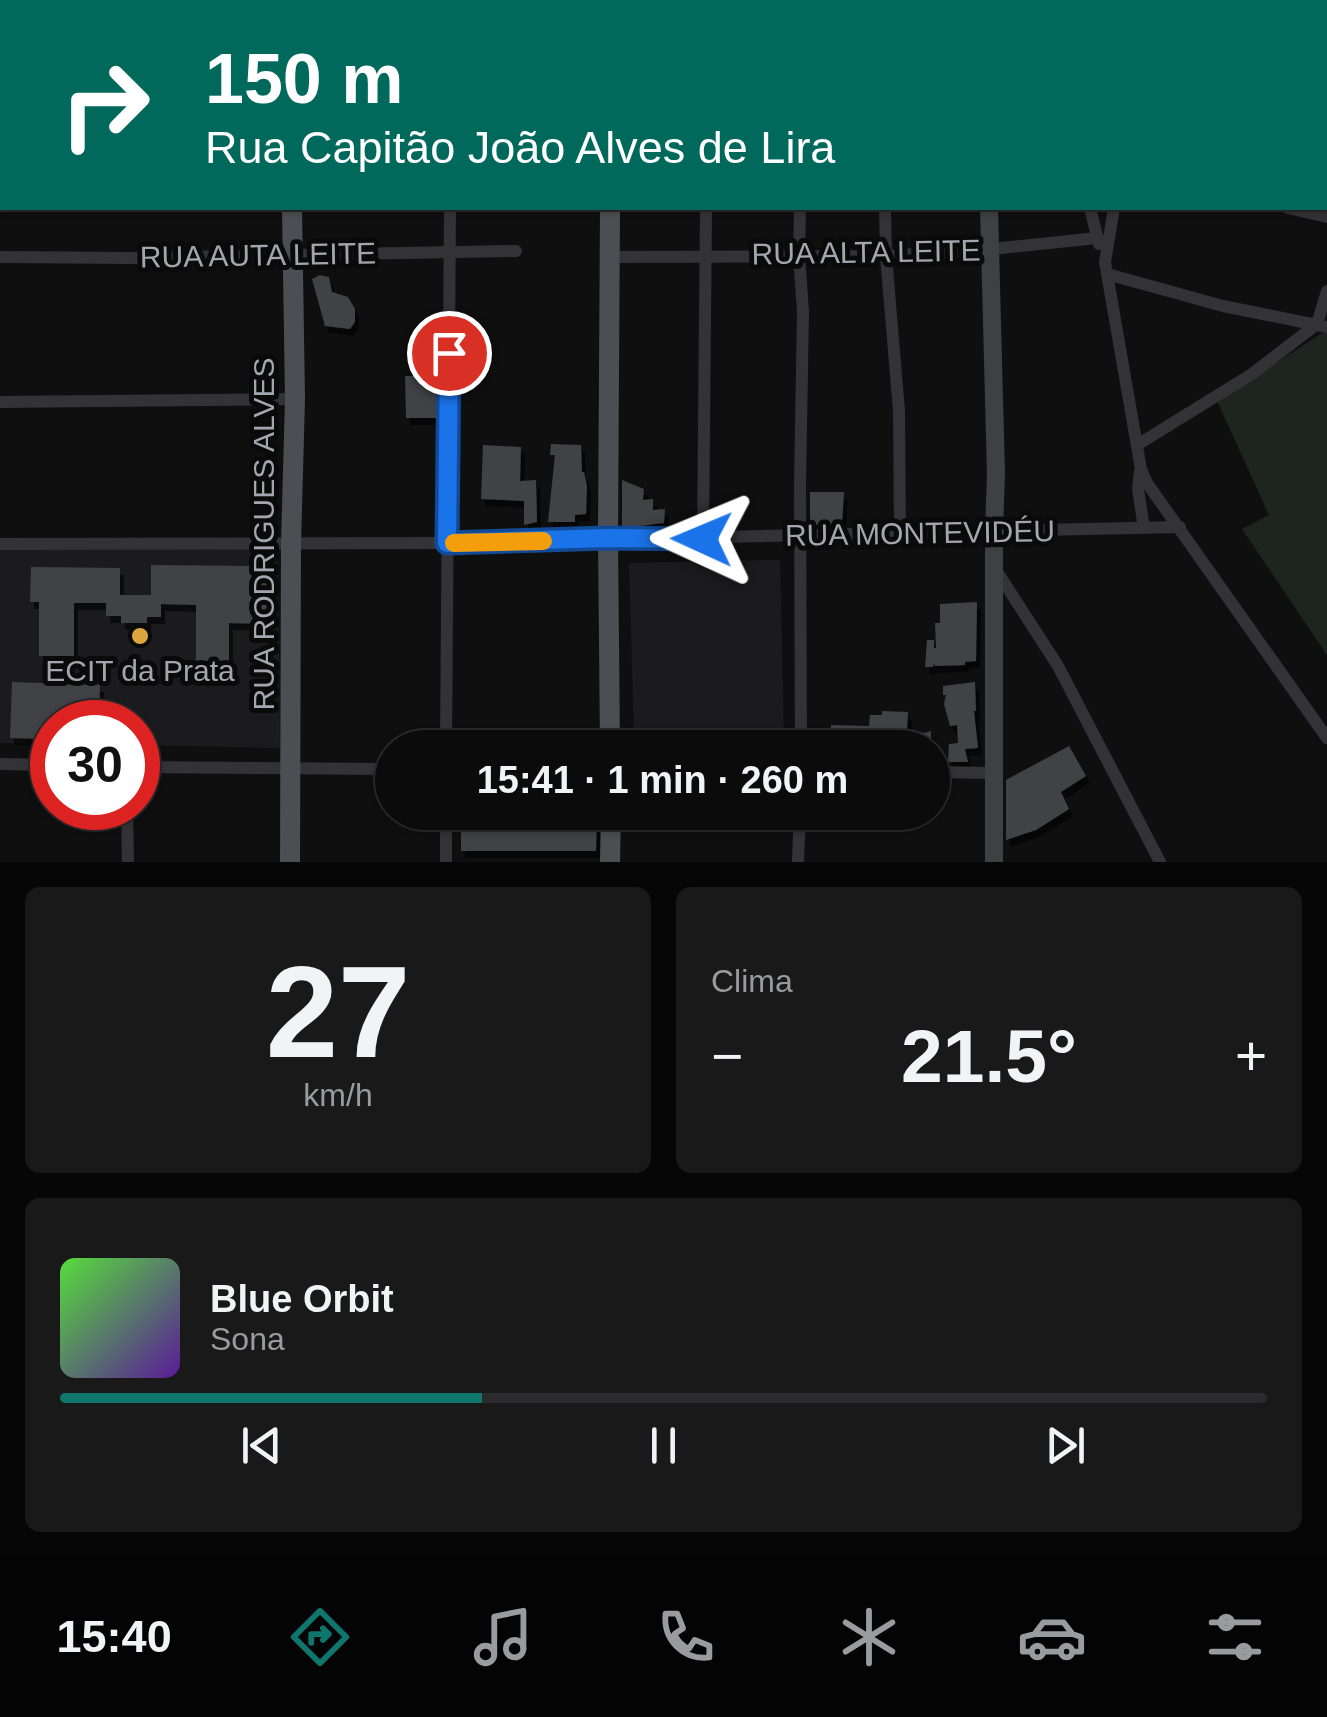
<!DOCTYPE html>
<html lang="pt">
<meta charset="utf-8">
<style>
:root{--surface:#0b0b0c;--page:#19191a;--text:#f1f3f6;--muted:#9a9b9d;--line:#2b2b2d;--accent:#0f766e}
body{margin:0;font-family:Arial,sans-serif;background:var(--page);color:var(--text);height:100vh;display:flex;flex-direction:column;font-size:38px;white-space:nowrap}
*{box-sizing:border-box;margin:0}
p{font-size:32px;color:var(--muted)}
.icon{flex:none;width:55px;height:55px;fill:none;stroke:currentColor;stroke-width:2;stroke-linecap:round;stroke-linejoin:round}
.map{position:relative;height:862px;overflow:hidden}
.sheet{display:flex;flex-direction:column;gap:25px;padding:25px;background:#060607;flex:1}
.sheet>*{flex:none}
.top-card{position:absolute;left:0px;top:0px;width:1328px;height:210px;box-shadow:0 2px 8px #0004,0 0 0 2px var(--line);background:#00695c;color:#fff;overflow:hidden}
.speed{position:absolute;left:30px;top:700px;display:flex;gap:20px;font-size:50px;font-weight:700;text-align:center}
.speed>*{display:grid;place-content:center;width:130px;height:130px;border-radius:50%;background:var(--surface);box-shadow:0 2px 8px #0004,0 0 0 2px var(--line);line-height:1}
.speed .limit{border:15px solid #d22;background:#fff;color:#111}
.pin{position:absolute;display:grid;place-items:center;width:85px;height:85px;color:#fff;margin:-42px;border:5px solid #fff;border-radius:50%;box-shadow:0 2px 10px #0007}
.me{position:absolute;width:110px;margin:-55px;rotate:271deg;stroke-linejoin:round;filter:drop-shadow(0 0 8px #0008)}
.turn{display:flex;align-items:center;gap:35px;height:210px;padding:0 40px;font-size:45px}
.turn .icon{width:130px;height:130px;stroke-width:2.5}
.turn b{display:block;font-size:70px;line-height:85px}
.big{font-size:75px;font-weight:700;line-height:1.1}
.sheet .widget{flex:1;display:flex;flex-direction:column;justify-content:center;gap:15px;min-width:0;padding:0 35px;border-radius:15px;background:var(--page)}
.sheet .dial{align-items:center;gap:0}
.dial b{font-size:130px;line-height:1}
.song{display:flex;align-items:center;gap:30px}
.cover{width:120px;height:120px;border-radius:15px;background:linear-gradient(135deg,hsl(110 70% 55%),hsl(270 70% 35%))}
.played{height:10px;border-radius:5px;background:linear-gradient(90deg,var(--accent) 35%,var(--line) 35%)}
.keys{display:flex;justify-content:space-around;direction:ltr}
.heat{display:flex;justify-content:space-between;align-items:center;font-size:55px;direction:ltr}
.sheet .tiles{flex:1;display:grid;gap:25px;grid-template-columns:1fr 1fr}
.widget:last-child{grid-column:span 2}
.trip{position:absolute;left:375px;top:730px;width:575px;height:100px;border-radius:50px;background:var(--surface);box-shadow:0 2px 8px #0004,0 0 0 2px var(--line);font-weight:700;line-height:100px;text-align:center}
.dock{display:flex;height:160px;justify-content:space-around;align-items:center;background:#040405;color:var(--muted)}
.dock .icon{width:70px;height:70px}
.dock .current{color:var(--accent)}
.dock b{font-size:45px;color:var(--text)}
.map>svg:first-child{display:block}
.built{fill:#1b1b1d}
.green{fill:#1e241f}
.building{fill:#414245;filter:url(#shadow)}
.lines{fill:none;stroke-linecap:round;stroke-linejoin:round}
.minor{stroke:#333337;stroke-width:12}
.secondary{stroke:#3f4044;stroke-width:18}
.primary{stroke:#4d4e53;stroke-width:20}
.route-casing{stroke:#114b97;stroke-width:25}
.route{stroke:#1a73e8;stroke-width:18}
.slow{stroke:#f59e0b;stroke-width:18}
.poi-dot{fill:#daa63d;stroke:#0a0a0b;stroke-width:4}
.labels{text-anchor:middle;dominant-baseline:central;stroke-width:10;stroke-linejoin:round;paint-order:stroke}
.street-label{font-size:30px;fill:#a2a6af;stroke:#0a0a0b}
.poi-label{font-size:30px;fill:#a2a6af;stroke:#0a0a0b}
</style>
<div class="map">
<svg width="1327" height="862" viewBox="0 0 1327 862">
<defs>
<filter id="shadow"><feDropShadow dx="4" dy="7" stdDeviation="0" flood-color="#0009"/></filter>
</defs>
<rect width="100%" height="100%" fill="#0f0f10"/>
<g class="built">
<polygon points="278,548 280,748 138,745 138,722 52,722 52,744 0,743 0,550"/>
<polygon points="780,560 784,734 634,737 629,563"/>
</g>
<polygon class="green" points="1327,330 1327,655 1242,529 1269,515 1217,401"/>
<g class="building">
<polygon points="320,275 329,277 332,292 348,297 355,309 355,322 350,329 325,326 312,279"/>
<polygon points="405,376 436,376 436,418 406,418"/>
<polygon points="551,444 581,445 582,472 584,472 587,486 586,514 575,515 575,522 548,522 555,455 550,455"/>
<polygon points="483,445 521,447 520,481 536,480 537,522 524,525 524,501 481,499"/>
<polygon points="622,480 644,489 643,500 653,499 653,510 665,509 664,523 622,528"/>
<polygon points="810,492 844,492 842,524 810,525"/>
<polygon points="151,565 268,566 267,624 229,623 229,664 196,664 196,605 161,604 161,617 147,617 147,623 121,623 121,616 106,616 106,603 74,603 74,656 39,656 39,602 30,602 31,567 120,568 120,595 151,595"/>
<polygon points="977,602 976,661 965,662 965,665 935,666 934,663 933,667 925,667 927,640 934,640 934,648 936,648 935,623 940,623 940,604"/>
<polygon points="12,682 100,685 99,722 52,722 52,739 10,738"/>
<polygon points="975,682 976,711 974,711 978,748 965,749 968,762 948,762 949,744 958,743 957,725 950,726 944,704 946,695 943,695 943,686"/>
<polygon points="882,711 908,712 907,729 925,733 931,731 931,748 811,748 811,728 831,728 831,725 869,726 870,715 882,715"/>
<polygon points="1069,746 1086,776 1061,792 1069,809 1036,830 1006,840 1006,780"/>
<polygon points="461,812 597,812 596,851 461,851"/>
<polygon points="717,812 787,812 787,823 717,824"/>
</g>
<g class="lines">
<g class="minor">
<polyline points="803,0 803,2"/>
<polyline points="872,0 872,2"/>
<polyline points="1029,0 1029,2"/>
<polyline points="453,2 453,0"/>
<polyline points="707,2 707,0"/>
<polyline points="1164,2 1165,0"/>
<polyline points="0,19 2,19"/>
<polyline points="1325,82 1327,82"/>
<polyline points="1325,108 1327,109"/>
<polyline points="0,135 2,135"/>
<polyline points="800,208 799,255 803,312 800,485 801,748"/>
<polyline points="885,208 886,256 899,411 900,534"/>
<polyline points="1090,208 1099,244"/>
<polyline points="1114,208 1105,262 1141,469 1147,483 1327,738"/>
<polyline points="1288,208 1327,217"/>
<polyline points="0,257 131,258 516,251"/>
<polyline points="609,257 886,256 992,249 1097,238"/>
<polyline points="1107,274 1223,306 1327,327"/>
<polyline points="0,402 295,399"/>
<polyline points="1137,445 1252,374 1317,324 1327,291"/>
<polyline points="1140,471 1138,489 1144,528"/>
<polyline points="703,539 706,208"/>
<polyline points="0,544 447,543 1180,527"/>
<polyline points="996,570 1058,666 1160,862"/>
<polyline points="446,748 450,208"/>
<polyline points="0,764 52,765"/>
<polyline points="138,767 392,769"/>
<polyline points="932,772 994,773"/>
<polyline points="127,808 128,862"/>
<polyline points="446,862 446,812"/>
<polyline points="798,862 800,812"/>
</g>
<g class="secondary">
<polyline points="968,0 968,2"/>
<polyline points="989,208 996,474 994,531 994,862"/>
</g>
<g class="primary">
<polyline points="291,2 291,0"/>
<polyline points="612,2 612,0"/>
<polyline points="610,208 608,538 610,748"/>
<polyline points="290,862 291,544 295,399 292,208"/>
<polyline points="610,862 611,812"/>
</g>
</g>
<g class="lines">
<defs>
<polyline id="route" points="449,353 447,543 608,538 702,539"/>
</defs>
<use href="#route" class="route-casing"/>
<use href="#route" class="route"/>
<polyline class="slow" points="454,543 543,541"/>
</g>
<circle class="poi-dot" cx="140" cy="636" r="10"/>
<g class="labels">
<g class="street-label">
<text transform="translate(866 252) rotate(-1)">RUA ALTA LEITE</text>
<text transform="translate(258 255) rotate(-1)">RUA AUTA LEITE</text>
<text transform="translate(920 533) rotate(-1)">RUA MONTEVIDÉU</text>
<text transform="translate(263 534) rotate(-90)">RUA RODRIGUES ALVES</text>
</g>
<g class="poi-label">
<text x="140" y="670">ECIT da Prata</text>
</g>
</g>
</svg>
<div class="speed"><div class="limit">30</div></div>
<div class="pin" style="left:449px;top:353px;background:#d93025"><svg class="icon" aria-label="arrive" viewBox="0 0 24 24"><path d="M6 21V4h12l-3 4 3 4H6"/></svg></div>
<svg class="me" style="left:702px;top:539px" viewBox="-20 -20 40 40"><path d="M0-17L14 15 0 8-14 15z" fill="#1a73e8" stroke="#fff" stroke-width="4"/></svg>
<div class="trip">15:41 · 1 min · 260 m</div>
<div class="top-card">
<div class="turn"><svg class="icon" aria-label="right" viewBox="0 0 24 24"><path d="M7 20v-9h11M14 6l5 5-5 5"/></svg><div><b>150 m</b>Rua Capitão João Alves de Lira</div></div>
</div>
</div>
<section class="sheet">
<div class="tiles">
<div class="widget dial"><b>27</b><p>km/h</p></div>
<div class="widget"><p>Clima</p>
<div class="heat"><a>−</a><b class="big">21.5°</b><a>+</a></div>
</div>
<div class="widget">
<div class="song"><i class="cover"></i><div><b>Blue Orbit</b><p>Sona</p></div></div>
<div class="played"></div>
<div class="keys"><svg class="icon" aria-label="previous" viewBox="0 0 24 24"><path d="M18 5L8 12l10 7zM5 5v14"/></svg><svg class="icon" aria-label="pause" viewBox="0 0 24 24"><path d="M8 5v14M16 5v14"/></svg><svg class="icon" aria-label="next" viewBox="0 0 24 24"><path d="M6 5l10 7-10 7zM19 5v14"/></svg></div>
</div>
</div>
</section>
<nav class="dock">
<b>15:40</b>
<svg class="icon current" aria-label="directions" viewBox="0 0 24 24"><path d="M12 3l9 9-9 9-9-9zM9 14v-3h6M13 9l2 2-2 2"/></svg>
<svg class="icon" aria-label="music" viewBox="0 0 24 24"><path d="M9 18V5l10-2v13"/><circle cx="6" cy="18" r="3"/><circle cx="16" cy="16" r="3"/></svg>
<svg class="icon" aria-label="phone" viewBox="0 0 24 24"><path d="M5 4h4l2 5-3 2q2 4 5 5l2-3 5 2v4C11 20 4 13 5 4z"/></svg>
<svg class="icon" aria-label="climate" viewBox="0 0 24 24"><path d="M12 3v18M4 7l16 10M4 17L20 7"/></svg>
<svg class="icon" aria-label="car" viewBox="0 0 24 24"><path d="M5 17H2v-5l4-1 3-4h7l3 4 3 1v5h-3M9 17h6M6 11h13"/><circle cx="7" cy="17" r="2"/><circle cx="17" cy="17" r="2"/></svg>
<svg class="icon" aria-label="filters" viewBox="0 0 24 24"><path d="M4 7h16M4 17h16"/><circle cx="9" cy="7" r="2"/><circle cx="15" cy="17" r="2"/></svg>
</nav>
